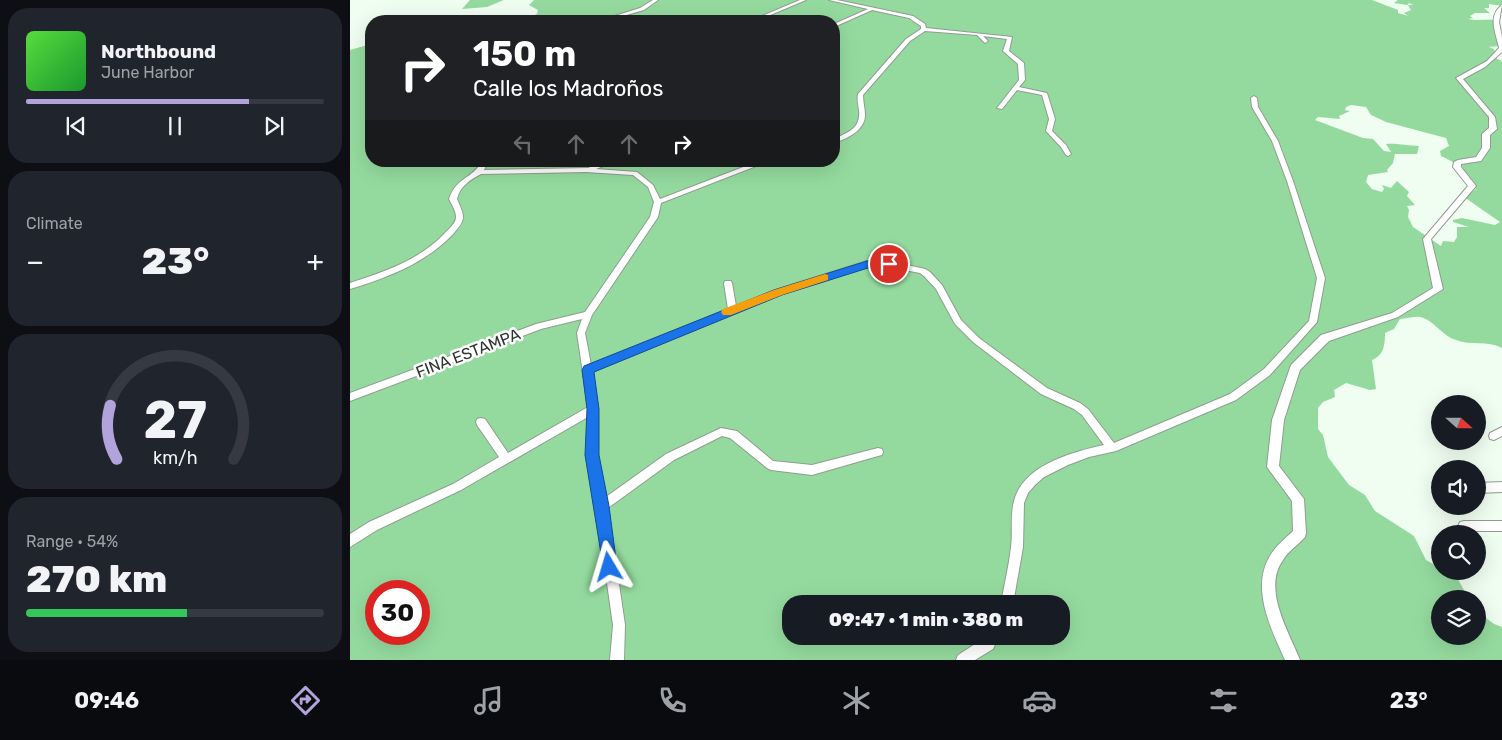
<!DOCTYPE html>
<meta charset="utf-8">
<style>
:root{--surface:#171b24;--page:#20242c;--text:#f1f3f6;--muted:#9ea1a6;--line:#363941;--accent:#b2a3db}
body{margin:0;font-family:Rubik,sans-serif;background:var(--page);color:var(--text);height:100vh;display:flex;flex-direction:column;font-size:19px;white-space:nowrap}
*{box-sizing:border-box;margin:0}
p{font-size:16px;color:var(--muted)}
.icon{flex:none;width:28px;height:28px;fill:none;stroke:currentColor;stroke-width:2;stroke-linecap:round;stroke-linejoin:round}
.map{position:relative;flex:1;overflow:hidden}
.sheet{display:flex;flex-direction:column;gap:8px;padding:8px;background:#0d0f14;width:350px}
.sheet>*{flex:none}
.hud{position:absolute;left:15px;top:15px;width:475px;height:152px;border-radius:20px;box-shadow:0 5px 20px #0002;background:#202124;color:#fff;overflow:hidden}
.needle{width:32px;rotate:111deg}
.controls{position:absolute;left:1081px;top:395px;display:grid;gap:10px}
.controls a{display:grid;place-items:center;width:55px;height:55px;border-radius:50%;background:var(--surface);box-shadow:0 5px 20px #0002;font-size:25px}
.speed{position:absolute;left:15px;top:580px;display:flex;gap:10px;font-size:25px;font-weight:700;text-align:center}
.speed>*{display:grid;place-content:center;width:65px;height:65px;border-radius:50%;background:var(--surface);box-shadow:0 5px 20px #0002;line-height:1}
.speed .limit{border:8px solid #d22;background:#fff;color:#111}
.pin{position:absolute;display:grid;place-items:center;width:42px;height:42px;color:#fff;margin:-21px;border:2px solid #fff;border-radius:50%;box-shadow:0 1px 5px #0007}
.me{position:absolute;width:55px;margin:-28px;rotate:353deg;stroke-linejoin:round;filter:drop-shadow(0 0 4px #0008)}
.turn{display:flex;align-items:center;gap:18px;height:105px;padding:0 25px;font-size:22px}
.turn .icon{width:65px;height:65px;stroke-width:2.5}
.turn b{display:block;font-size:35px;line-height:42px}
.lanes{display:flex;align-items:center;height:48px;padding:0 25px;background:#0003;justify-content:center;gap:25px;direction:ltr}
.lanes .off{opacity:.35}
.big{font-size:38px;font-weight:800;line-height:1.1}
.sheet .card{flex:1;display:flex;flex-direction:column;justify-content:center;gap:8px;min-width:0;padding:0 18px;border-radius:20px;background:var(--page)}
.sheet .dial{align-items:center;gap:0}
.dial svg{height:130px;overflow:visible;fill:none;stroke:var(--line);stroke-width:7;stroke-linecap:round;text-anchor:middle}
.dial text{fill:var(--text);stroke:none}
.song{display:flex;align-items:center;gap:15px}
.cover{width:60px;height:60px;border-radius:8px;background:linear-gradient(135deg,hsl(110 70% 55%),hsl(130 70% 35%))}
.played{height:5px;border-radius:2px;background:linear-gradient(90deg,var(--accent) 75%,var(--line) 75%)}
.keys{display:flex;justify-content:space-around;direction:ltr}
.heat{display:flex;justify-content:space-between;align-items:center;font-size:28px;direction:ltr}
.charge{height:8px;border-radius:4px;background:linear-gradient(90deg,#34c759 54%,var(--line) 0)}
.trip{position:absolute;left:432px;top:595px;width:288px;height:50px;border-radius:20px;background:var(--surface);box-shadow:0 5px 20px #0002;font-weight:800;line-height:50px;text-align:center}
.dock{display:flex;height:80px;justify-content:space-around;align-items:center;background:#090b0e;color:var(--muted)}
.dock .icon{width:35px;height:35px}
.dock .active{color:var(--accent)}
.dock b{font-size:22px;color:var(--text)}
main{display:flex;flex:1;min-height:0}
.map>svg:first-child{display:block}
.forest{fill:#94da9e;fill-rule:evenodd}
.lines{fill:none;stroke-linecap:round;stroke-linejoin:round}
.minor-casing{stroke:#8f9d90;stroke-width:2}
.tertiary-casing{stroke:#8f9d90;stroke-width:2}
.minor{fill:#fff;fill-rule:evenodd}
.tertiary{fill:#fff;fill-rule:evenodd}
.route{fill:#1a73e8;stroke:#114b97}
.slow{fill:#f59e0b}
.labels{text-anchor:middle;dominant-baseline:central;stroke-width:5;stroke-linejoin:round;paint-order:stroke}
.street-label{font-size:16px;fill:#2f3530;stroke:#fff}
</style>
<main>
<section class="sheet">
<div class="card">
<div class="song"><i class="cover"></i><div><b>Northbound</b><p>June Harbor</p></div></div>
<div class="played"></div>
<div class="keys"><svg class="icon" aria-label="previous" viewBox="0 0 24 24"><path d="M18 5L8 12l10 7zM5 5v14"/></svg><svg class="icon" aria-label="pause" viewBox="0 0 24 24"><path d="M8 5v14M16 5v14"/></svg><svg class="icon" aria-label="next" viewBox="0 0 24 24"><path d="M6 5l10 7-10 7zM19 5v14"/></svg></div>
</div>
<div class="card"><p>Climate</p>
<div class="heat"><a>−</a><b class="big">23°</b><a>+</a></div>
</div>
<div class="card dial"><svg viewBox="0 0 100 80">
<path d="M14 69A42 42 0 1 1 86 69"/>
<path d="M14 69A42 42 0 0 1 10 36" stroke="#b2a3db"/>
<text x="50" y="56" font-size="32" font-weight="700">27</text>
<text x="50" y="72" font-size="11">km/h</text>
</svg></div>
<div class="card"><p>Range · 54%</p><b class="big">270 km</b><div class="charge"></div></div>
</section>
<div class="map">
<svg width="1152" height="660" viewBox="0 0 1152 660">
<rect width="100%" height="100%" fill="#effef0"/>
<g class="forest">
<polygon points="120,0 154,0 137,7 112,9"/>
<path d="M 184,0 L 1022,0 L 1048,10 L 1048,13 L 1058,16 L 1054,13 L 1061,10 L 1058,5 L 1063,5 L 1059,3 L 1057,5 L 1044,3 L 1048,0 L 1152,0 L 1152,6 L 1139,4 L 1139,8 L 1134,8 L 1140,13 L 1125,13 L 1120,16 L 1123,18 L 1118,19 C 1128,21 1135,19 1145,20 L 1149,39 L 1146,39 L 1150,41 L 1149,46 L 1139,47 L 1144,49 L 1147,59 L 1152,61 L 1152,348 C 1137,340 1121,346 1106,340 C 1092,336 1083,319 1070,317 C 1065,316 1056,319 1050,319 L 1044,329 L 1035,333 C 1035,345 1034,355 1022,360 L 1026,389 L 1020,390 L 996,383 L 984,390 L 985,397 L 973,402 L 968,408 L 968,429 L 973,435 L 978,457 L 999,485 L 1015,495 L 1025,511 L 1064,536 L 1076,560 L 1090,568 L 1090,571 L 1105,574 L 1119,599 L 1090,599 L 1090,636 L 1128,636 L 1128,612 L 1144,624 L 1152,627 L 1152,660 L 0,660 L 0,50 L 21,44 L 21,161 L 484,161 L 484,21 L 198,21 L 181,17 L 187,14 L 188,10 L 179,5 ZM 1001,105 L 1016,107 L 1021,115 L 1036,122 L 1096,138 L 1099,146 L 1090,151 L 1091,156 C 1107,163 1119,173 1126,189 L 1114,197 L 1150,222 L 1145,225 L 1112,218 L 1103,220 L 1103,222 L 1119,227 L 1107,227 L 1107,237 L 1104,242 L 1093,241 L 1091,246 L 1063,227 L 1058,217 L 1059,210 L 1057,206 L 1065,205 L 1057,196 L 1059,192 L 1047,181 L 1041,188 L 1032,185 L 1034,189 L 1032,192 L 1022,189 L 1016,182 L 1018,175 L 1038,172 L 1037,170 L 1043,163 L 1045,154 L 1067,154 L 1069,146 C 1059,146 1045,143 1036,144 L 1041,152 L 1034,151 L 1023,139 L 1013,138 L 965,120 L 968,117 L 990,119 L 989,116 L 1000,111 L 995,110 L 996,107 ZM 26,591 L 69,591 L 69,634 L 26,634 ZM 441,604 L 711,604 L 711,636 L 441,636 Z"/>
</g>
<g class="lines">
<defs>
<g id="minor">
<polygon points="303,0 308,0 294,10 255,21 249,21 290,8"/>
<polygon points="450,0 456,0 406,21 400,21"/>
<path d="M 479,0 L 487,0 L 563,16 L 575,24 L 576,28 L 662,37 L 659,51 L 674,63 L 675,80 L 669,87 L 697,93 L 705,119 L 702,131 L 716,145 L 721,154 L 718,156 L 716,155 L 711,147 L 696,131 L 699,119 L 692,95 L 667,90 L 652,109 L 647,108 L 669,80 L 668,64 L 653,51 L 657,39 L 633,36 L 638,41 L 635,43 L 627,35 L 575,31 L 560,41 L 513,95 C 513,102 515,109 515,115 C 515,131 496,139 484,143 L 484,139 C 498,132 511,129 509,110 C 508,104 507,99 508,94 L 556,39 L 571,29 L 571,26 L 559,18 L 522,10 L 484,27 L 484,24 L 518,9 Z"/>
<path d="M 904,96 L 907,98 L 908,107 L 928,141 L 943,181 L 975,278 L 967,322 L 920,375 L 886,400 L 766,451 L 739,457 L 718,465 L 694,477 L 685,485 L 678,493 L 674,503 L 673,547 L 663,604 L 651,604 C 654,585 659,566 661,547 C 663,532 660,516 664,501 C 673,465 722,452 754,445 L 732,415 L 724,409 L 691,394 L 623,342 L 605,324 L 586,289 L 574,276 L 570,273 L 539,267 L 517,267 L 431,294 L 242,372 L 248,409 L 247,455 L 256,497 L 316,454 L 371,428 L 387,431 L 423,461 L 462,465 L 528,448 L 532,449 L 533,452 L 532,455 L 528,456 L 462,475 L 421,470 L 417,468 L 380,438 L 372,436 L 324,460 L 258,508 L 275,625 L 274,660 L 260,660 L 263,625 L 246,506 L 237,455 L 238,417 L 111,490 L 27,530 L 0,547 L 0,534 L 19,522 L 103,484 L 149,457 L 127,425 L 126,422 L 127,419 L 131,418 L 135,419 L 158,453 L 238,407 L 227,333 L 232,319 L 191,329 L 0,401 L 0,393 L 186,324 L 235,312 L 300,217 L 304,202 L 298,187 L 283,175 L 236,172 L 131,174 C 120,180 110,186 107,199 C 109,204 113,211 113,217 C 113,223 108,228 104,233 C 76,263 39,277 0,289 L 0,283 C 34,272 70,260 95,233 C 99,228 106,224 106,217 C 106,211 102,205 99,199 C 106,177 123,179 132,161 L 138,161 L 134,170 L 238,168 L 255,161 L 266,161 L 246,169 L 287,172 L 303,185 L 310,199 L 409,161 L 419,161 L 311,203 L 308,217 L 242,315 L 235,333 L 241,365 L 378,309 L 374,283 L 375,281 L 381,281 L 382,283 L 386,306 L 425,290 L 517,261 L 539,261 L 575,269 L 580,272 L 592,285 L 611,320 L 629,338 L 697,388 L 730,403 L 738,409 L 764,443 L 880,394 L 914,369 L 959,321 L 967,278 L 937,181 L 922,141 L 902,107 L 901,98 Z"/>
<polygon points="1152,427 1152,436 1144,440 1140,439 1139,436 1140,433"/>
<polygon points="1152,482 1152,492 1128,493 1128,483"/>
<polygon points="1114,521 1152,521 1152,531 1114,531 1110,530 1108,526 1110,522"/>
<polygon points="636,636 649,636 643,649 625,660 606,660 608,655 633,639"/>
</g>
<path id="tertiary" d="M 1152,5 L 1149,22 L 1152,37 L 1152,52 L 1135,67 L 1113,79 L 1145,117 L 1147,129 L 1140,135 L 1140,148 L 1131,161 L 1111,164 L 1111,167 L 1126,186 L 1081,239 L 1093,289 L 1048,317 L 979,341 L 950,370 L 934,420 L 929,466 L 954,499 L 956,533 L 955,537 C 948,545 938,551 933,560 C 912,589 939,632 950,660 L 935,660 C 920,627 898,583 924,550 C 929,543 937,537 943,531 L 942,501 L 917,467 L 922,420 L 941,365 L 971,335 L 1042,313 L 1083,288 L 1073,239 L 1118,186 L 1103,167 L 1104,162 L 1108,160 L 1126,157 L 1132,148 L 1132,134 L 1139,128 L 1139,117 L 1106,78 L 1137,61 L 1149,48 C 1146,33 1137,16 1152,5 Z"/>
</defs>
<use href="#minor" class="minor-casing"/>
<use href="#tertiary" class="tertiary-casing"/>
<use href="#minor" class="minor"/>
<use href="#tertiary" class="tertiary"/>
</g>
<polygon class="route" points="539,261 543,262 543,266 518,268 432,295 244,372 249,409 249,455 259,506 267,567 265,572 259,574 254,572 235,455 237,409 232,370 234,366 424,290 517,261"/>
<polygon class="slow" points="475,274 478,275 478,280 432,295 381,315 373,315 371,312 373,309 424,290"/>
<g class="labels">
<g class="street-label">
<text transform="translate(118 353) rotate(-21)">FINA ESTAMPA</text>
</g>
</g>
</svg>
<div class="controls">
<a><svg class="needle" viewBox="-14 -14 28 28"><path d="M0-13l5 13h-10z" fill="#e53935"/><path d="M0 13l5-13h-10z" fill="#9ea1a6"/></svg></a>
<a><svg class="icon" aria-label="sound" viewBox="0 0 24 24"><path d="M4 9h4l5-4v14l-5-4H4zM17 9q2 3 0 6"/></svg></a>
<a><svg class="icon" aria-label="search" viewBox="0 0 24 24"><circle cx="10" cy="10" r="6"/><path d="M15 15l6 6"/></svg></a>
<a><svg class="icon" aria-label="layers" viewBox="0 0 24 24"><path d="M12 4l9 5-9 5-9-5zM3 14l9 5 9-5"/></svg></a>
</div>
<div class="speed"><div class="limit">30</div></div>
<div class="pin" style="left:539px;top:264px;background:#d93025"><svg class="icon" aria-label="arrive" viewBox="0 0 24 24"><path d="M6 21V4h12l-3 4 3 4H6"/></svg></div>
<svg class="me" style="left:259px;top:567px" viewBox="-20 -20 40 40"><path d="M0-17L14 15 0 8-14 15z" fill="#1a73e8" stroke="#fff" stroke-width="4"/></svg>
<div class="trip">09:47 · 1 min · 380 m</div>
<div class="hud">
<div class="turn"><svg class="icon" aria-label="right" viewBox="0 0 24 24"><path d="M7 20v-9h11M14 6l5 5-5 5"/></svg><div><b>150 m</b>Calle los Madroños</div></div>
<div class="lanes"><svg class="icon off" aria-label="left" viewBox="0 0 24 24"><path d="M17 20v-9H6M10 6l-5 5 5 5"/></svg><svg class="icon off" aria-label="ahead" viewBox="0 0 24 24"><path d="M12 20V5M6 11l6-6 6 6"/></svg><svg class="icon off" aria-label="ahead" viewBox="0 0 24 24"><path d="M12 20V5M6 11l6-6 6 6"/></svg><svg class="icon" aria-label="right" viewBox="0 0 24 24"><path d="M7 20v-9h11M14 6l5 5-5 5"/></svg></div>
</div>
</div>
</main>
<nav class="dock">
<b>09:46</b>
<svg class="icon active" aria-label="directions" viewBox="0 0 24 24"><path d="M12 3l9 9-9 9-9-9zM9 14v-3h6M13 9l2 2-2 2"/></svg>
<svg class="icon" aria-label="music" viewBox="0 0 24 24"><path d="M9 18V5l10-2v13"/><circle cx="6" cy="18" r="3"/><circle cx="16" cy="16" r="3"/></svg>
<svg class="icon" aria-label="phone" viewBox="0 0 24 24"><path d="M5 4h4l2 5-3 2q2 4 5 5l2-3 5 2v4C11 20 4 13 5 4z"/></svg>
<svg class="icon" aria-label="climate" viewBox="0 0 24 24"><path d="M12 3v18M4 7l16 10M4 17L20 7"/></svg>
<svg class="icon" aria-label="car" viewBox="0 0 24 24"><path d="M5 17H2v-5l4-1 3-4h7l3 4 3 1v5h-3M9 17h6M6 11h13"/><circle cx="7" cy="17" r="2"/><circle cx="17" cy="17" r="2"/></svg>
<svg class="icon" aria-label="filters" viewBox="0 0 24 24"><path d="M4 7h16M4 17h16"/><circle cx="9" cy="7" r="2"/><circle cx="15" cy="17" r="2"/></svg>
<b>23°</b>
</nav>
